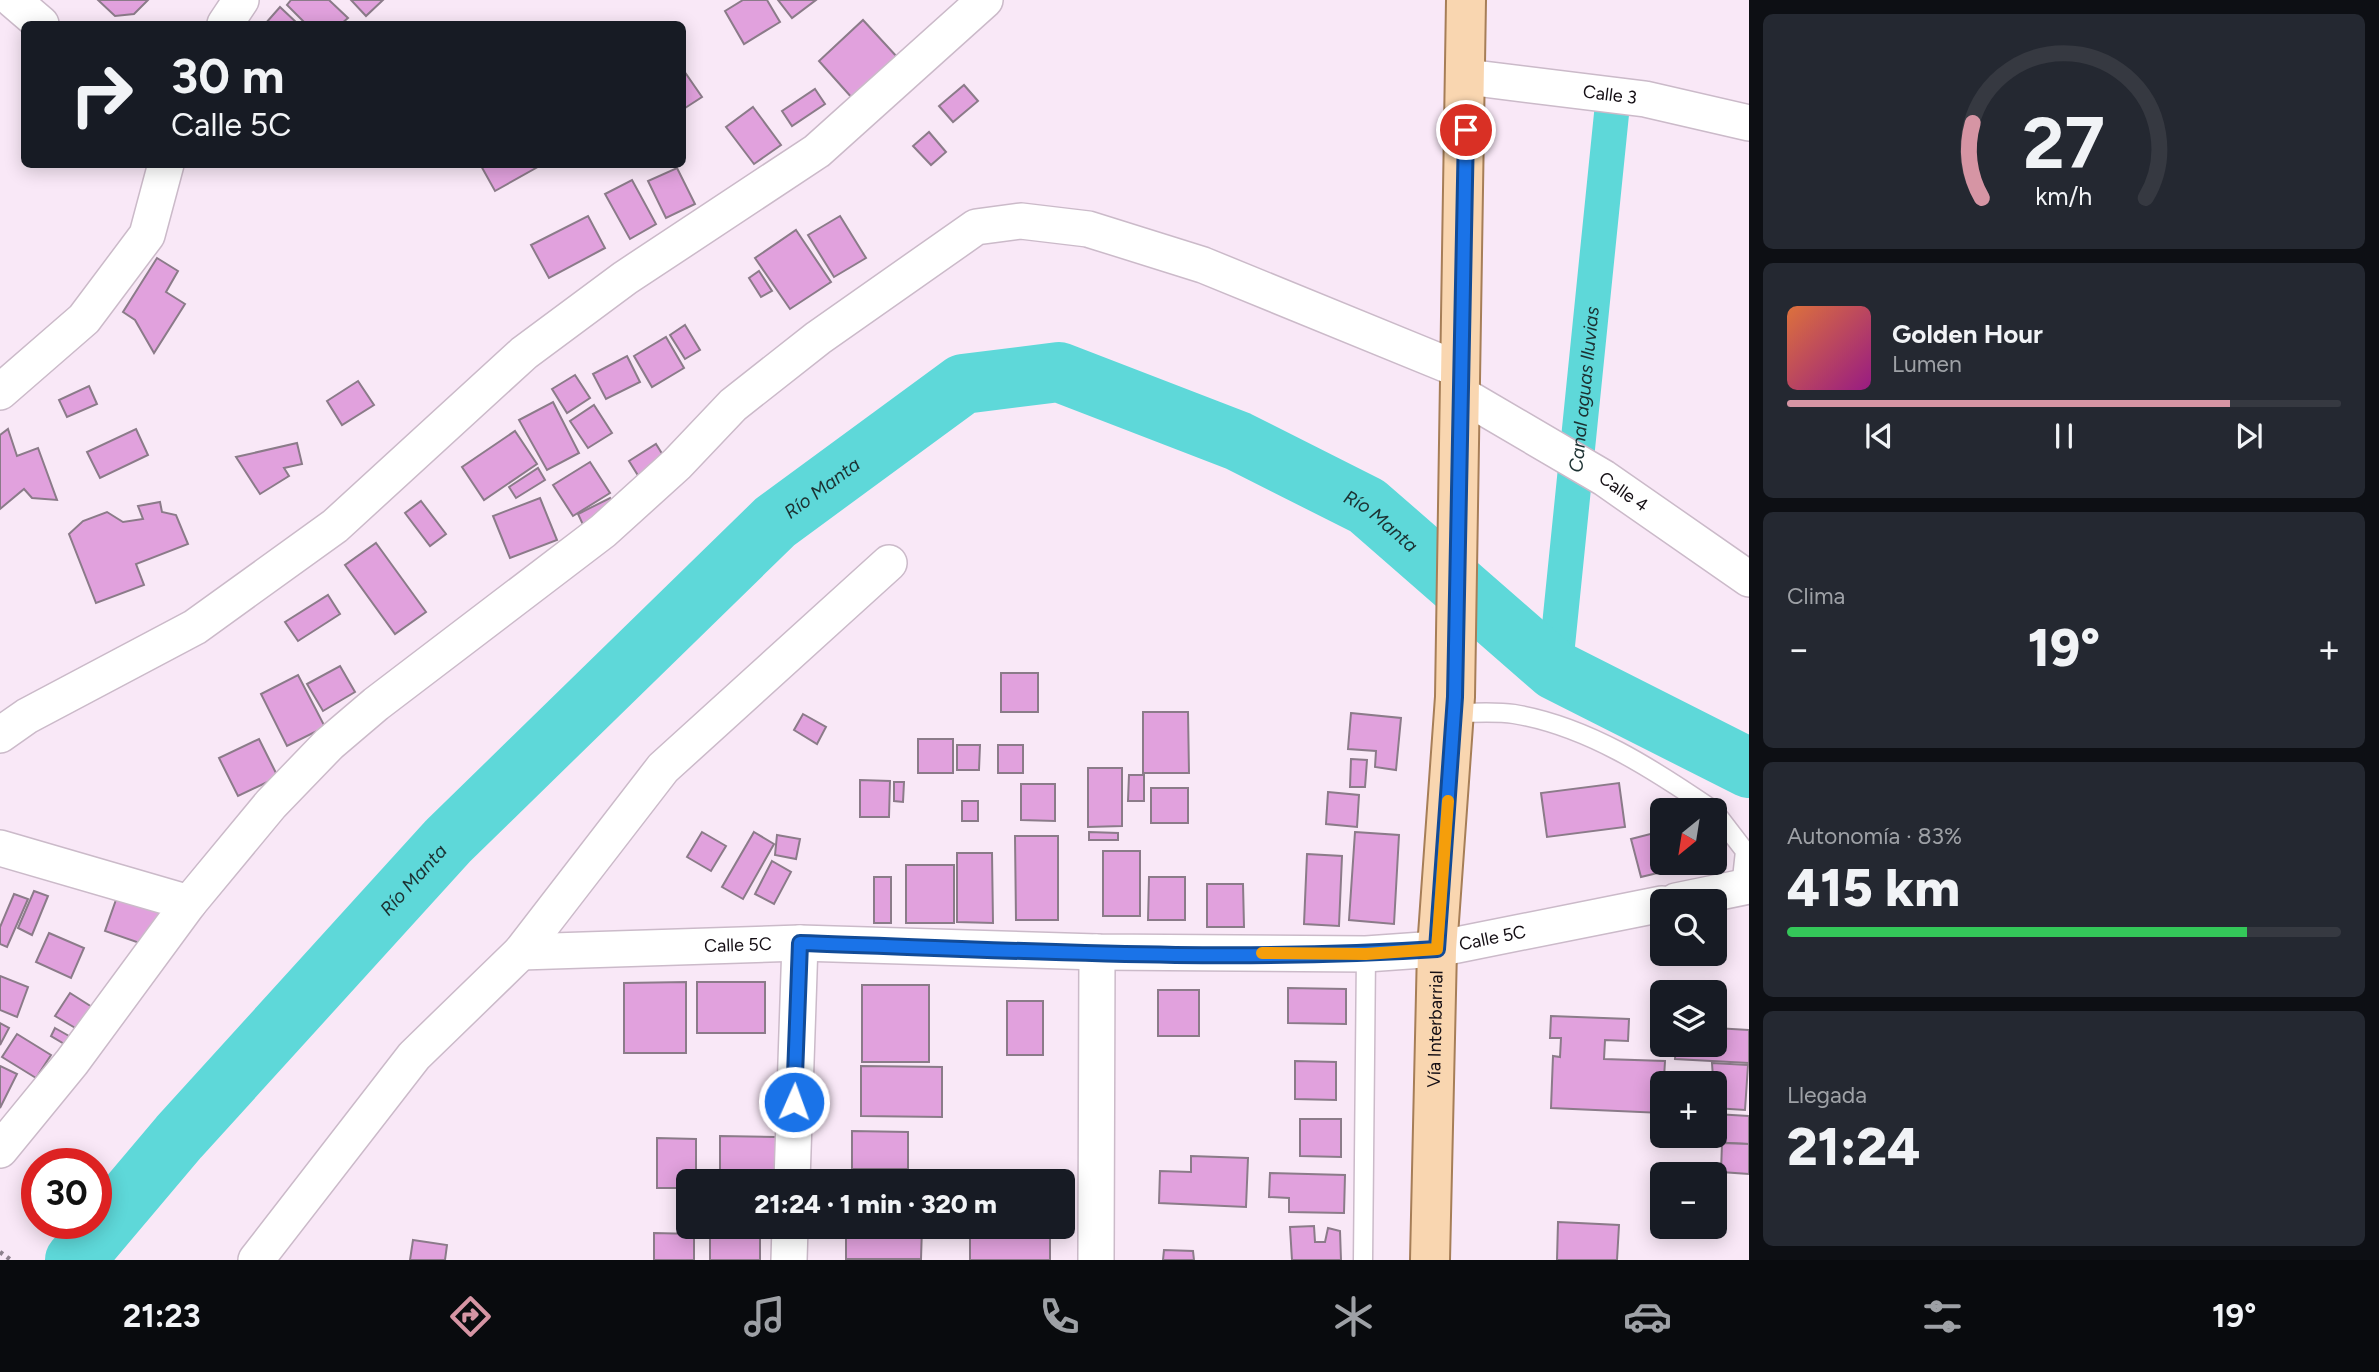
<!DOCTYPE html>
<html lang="es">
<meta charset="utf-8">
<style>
:root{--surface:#171b24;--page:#242831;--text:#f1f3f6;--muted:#9ea1a6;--line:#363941;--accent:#d695a4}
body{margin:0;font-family:Figtree,sans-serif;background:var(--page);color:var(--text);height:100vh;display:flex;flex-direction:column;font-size:26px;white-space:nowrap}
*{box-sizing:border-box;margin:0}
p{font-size:23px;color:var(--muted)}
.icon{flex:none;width:38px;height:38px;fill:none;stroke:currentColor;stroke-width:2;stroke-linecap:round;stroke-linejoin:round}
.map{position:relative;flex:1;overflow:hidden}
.drawer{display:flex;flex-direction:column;gap:14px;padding:14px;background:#0d0f14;width:630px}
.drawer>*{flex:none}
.hud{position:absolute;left:21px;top:21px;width:665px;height:147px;border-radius:10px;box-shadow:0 4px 18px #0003;background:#171b24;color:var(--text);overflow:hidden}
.needle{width:46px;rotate:210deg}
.buttons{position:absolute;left:1650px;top:798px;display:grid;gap:14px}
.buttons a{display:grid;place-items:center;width:77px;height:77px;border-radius:10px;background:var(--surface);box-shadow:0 4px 18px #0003;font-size:35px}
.speed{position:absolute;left:21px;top:1148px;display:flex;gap:14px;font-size:35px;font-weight:700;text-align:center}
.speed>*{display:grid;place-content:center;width:91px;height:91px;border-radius:50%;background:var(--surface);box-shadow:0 4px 18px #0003;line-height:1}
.speed .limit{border:10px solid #d22;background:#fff;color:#111}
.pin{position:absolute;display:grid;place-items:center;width:60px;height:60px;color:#fff;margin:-30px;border:4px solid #fff;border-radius:50%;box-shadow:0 2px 7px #0007}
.me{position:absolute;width:77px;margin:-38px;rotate:2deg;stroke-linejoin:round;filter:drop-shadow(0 0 5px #0008)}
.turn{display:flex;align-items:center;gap:24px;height:147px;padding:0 35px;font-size:32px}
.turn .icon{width:91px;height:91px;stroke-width:2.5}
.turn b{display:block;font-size:49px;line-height:60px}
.big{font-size:52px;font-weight:800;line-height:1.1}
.drawer .widget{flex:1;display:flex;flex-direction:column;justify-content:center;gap:10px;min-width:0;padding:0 24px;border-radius:10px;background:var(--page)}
.drawer .dial{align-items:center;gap:0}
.dial svg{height:182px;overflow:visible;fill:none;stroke:var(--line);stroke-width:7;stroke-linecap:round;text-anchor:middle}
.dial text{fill:var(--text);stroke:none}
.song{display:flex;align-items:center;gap:21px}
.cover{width:84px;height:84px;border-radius:10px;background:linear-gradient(135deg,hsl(20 70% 55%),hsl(310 70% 35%))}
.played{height:7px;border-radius:4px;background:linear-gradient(90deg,var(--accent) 80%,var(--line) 80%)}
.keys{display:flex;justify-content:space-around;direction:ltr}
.heat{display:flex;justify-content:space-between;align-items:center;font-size:38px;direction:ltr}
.charge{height:10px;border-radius:5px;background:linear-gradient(90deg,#34c759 83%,var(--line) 0)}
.trip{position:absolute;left:676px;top:1169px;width:399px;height:70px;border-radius:10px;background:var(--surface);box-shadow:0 4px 18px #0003;font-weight:800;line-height:70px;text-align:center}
.tabs{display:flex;height:112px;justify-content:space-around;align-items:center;background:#090b0e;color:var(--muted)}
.tabs .icon{width:49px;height:49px}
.tabs .on{color:var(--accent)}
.tabs b{font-size:32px;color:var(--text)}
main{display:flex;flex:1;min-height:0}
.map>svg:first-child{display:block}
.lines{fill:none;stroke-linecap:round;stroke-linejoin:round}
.canal{stroke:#5ed8d9;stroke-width:35}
.river{stroke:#5ed8d9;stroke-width:60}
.building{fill:#e1a1dd;stroke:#8b7b89;stroke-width:2}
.lane-casing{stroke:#cbbac9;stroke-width:21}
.street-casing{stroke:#cbbac9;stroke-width:38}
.primary-casing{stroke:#a67e57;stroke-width:42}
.path{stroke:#8d818c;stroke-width:4.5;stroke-dasharray:3.5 5;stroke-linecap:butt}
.lane{stroke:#fff;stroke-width:18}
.street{stroke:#fff;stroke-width:35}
.primary{stroke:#f9d6b0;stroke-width:38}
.route-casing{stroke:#114b97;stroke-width:18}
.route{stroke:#1a73e8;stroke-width:12}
.slow{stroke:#f59e0b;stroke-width:12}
.labels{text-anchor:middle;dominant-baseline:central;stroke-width:6;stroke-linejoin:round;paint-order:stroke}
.street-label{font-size:18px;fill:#140e14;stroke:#fdfafd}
.water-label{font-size:19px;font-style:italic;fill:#1c3132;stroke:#fdfafd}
</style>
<main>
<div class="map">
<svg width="1749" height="1260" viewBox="0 0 1749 1260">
<rect width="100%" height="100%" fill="#f9e8f7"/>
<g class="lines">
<path class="canal" id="s1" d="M 1555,670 L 1612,109"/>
<path class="river" id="s2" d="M 75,1260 L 179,1137 L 448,841 L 775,522 L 963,384 L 1059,372 L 1238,441 L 1367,506 L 1555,670 L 1749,768"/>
</g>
<g class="building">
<polygon points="98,0 148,0 134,14 115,16"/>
<polygon points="291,0 329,0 348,18 341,24 306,24 287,5"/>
<polygon points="351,0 383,0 366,16"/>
<polygon points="743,0 767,0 780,22 744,44 725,11"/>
<polygon points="778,0 816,0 792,18"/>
<polygon points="280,7 298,24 265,24"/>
<polygon points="863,20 898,58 853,99 819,61"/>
<polygon points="682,68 702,97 682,110"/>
<polygon points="964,85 978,101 953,122 939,106"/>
<polygon points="815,89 825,104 792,126 782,111"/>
<polygon points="753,107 781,145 754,164 726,127"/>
<polygon points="929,132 946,152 931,165 913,146"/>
<polygon points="480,164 543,164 495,191"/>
<polygon points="677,168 695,204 666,218 648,181"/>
<polygon points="632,180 656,224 630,239 605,194"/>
<polygon points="588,216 605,248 549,278 531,245"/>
<polygon points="840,216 866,258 834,277 808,235"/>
<polygon points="796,230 831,282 790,309 755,258"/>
<polygon points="157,258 178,271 166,292 185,304 154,353 135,320 123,312"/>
<polygon points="759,271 772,291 761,297 749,278"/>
<polygon points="685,325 700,350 685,359 670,335"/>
<polygon points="666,337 684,368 652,387 634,356"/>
<polygon points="627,356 640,382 606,399 593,374"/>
<polygon points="575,375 590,398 567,413 552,389"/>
<polygon points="358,381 374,405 342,425 327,401"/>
<polygon points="89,386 97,404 67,417 59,400"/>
<polygon points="553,402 579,453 547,470 519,420"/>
<polygon points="594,405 612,433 588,448 570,421"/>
<polygon points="8,429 17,456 38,448 57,500 32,498 24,489 0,509 0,435"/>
<polygon points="136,429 148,455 100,478 87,452"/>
<polygon points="515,431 537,464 484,500 462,467"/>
<polygon points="297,443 302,464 284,468 289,476 260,494 236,457"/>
<polygon points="656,444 671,468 644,485 629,461"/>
<polygon points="590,462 610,493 573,516 553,485"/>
<polygon points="538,468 545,480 516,498 509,487"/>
<polygon points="540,498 557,540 510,558 493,516"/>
<polygon points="610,498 617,513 585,529 578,514"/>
<polygon points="421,501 446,534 430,546 405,513"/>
<polygon points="160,502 162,512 176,515 188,544 136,564 144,585 96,603 69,534 83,521 107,512 123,522 143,519 138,506"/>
<polygon points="376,543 426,612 395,634 345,565"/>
<polygon points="328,595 340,614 298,641 285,622"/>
<polygon points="340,666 355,692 323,711 307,684"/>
<rect x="1001" y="673" width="37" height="39"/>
<polygon points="298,675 325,727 287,746 261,694"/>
<polygon points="1143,712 1188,712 1189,773 1143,773"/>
<polygon points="1351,713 1401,718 1396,770 1375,767 1376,751 1348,749"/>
<polygon points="803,714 826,727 817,744 794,730"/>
<polygon points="259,739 278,777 238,796 219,758"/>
<rect x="918" y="739" width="35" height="34"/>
<polygon points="957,745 980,745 979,770 957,770"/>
<rect x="998" y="745" width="25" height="28"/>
<polygon points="1351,759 1367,760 1365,787 1350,787"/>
<polygon points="1088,768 1122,768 1122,826 1088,827"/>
<polygon points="1129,775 1144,775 1144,801 1128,801"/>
<polygon points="860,780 890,781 889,817 860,817"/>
<polygon points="894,782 904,782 903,802 894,801"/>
<polygon points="1619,783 1625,827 1547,837 1541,793"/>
<polygon points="1021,784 1055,784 1055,821 1021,820"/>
<rect x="1151" y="788" width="37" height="35"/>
<polygon points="1328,792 1359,795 1357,827 1326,824"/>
<rect x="962" y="801" width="16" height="20"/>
<polygon points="1662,831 1662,863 1681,863 1682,867 1641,877 1631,839"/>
<polygon points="702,832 726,846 711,871 687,857"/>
<polygon points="754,832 774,844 743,899 722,887"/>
<polygon points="1089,832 1118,833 1118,840 1089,840"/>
<polygon points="1355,832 1399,835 1394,924 1349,920"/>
<polygon points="777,835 800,839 796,859 775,855"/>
<polygon points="1015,836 1058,836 1058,920 1016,920"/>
<rect x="1103" y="851" width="37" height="65"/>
<polygon points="957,853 992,853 993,923 957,922"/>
<polygon points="1307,854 1342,856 1339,926 1304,924"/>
<polygon points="772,861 791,872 774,904 755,894"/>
<rect x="906" y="865" width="48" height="58"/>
<rect x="874" y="877" width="17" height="46"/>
<polygon points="1149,877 1185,877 1185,920 1148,920"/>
<polygon points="1207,884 1243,884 1244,927 1207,927"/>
<polygon points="34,891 48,896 32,935 18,928"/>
<polygon points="14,894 28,899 7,947 0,944 0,927"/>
<polygon points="117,897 162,913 151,947 105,931"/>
<polygon points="49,933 84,948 71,978 36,962"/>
<polygon points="0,976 28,987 17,1017 0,1010"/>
<polygon points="686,982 686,1053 624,1053 624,983"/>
<rect x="697" y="982" width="68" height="51"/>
<rect x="862" y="985" width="67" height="77"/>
<polygon points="1288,988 1346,989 1346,1024 1288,1023"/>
<rect x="1158" y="990" width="41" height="46"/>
<polygon points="70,993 92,1007 77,1029 55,1016"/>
<rect x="1007" y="1001" width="36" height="54"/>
<polygon points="1551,1016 1629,1019 1628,1041 1605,1040 1604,1059 1665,1061 1662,1113 1551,1108 1553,1056 1560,1057 1561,1038 1550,1038"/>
<polygon points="0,1023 9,1028 0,1045"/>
<polygon points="55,1028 76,1040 71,1048 51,1036"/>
<polygon points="1715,1028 1749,1030 1749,1063 1675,1059 1676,1045 1715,1045"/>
<polygon points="17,1034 51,1055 36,1078 2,1057"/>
<polygon points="1295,1061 1336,1062 1336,1100 1295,1099"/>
<polygon points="1712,1063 1748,1065 1745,1110 1715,1108"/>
<polygon points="0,1066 17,1074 0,1108"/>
<polygon points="861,1066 942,1067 942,1117 861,1116"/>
<polygon points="1715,1114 1749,1116 1749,1144 1708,1142 1708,1136 1715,1136"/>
<polygon points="1300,1119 1341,1119 1341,1157 1300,1156"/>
<polygon points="852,1131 908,1132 908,1169 852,1169"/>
<polygon points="720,1136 777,1137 777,1173 720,1173"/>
<polygon points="657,1138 696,1139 696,1181 688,1181 688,1188 657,1188"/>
<polygon points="1722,1143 1749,1144 1749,1174 1721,1172"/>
<polygon points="1191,1156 1248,1158 1246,1207 1159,1203 1160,1171 1191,1172"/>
<polygon points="1270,1173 1345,1175 1344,1213 1289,1212 1289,1198 1269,1197"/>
<polygon points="1558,1222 1619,1225 1617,1260 1557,1260"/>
<polygon points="1314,1226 1315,1242 1325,1242 1328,1228 1340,1231 1341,1260 1292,1260 1290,1227"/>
<polygon points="846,1227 922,1227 921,1259 846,1259"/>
<rect x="970" y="1228" width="80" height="32"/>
<polygon points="710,1232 760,1233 760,1260 710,1260"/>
<polygon points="654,1233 694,1234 694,1260 654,1260"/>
<polygon points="413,1240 447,1245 445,1260 410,1260"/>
<polygon points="1164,1250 1193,1251 1194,1260 1163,1260"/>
</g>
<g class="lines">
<defs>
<g id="lane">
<path d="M 1455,713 C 1474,713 1495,711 1514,714 C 1587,726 1653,769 1713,810"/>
<polyline points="1715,812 1745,851 1741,888"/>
<polyline points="1363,1260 1366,954"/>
</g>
<g id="street">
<polyline points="13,0 41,24"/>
<polyline points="225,24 241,0"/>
<path id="s3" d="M 1467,77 L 1645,99 L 1749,123"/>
<polyline points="0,392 84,319 147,235 166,164"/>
<path id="s4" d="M 1459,393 L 1604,478 L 1749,579"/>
<polyline points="0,735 27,716 195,627 335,526 524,353 625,278 817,151 985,0"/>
<polyline points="0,848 189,903 72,1062 0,1150"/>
<polyline points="1676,901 1749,886"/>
<polyline points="189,903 271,804 329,744 376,704 603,531 677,464 733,405 818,338 976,227 1021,221 1088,229 1203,265 1460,370"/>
<path id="s5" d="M 521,952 L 800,943 L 1097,952 L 1366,954 L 1437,949 L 1662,904"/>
<polyline points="792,1181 800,943"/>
<polyline points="256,1260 414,1056 521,952 663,768 889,563"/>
<polyline points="789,1260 790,1227"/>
<polyline points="1096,1260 1097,952"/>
</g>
<g id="primary">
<path id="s6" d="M 1430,1260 L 1437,949 L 1455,697 L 1466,0"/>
</g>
</defs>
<use href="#lane" class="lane-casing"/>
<use href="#street" class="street-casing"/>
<use href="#primary" class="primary-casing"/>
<polyline class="path" points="0,1252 11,1260"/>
<use href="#lane" class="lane"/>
<use href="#street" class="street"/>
<use href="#primary" class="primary"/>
</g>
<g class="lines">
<defs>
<path id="route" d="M 794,1102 L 800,943 C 1011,950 1225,963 1437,949 L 1455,697 L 1466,130"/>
</defs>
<use href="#route" class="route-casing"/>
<use href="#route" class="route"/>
<polyline class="slow" points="1262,953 1366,954 1437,949 1448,801"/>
</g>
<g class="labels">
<g class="street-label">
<text stroke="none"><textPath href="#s3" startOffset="144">Calle 3</textPath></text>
<text stroke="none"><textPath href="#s4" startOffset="192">Calle 4</textPath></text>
<text stroke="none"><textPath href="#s5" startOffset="973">Calle 5C</textPath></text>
<text stroke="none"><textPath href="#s5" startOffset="217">Calle 5C</textPath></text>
<text stroke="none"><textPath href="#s6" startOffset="231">Vía Interbarrial</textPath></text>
</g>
<g class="water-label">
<text stroke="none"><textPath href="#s1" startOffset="282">Canal aguas lluvias</textPath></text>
<text stroke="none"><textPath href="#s2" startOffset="1076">Río Manta</textPath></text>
<text stroke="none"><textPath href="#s2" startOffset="1704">Río Manta</textPath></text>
<text stroke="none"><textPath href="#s2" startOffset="509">Río Manta</textPath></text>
</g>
</g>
</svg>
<div class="buttons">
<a><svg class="needle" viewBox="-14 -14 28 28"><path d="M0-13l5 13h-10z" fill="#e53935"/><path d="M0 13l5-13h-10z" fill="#9ea1a6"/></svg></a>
<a><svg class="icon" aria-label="search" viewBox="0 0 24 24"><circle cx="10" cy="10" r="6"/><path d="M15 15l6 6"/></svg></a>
<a><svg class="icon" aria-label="layers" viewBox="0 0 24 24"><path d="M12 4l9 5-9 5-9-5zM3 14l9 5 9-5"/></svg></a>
<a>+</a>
<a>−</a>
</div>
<div class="speed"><div class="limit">30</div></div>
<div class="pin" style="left:1466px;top:130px;background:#d93025"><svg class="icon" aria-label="arrive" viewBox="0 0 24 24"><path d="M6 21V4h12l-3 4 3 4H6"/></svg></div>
<svg class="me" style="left:794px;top:1102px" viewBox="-20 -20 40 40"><circle r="17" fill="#1a73e8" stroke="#fff" stroke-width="3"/><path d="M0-11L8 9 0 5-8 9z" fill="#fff"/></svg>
<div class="trip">21:24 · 1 min · 320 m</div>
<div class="hud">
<div class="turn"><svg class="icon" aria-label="right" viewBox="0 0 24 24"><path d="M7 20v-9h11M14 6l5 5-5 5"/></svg><div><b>30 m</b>Calle 5C</div></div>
</div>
</div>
<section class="drawer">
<div class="widget dial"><svg viewBox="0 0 100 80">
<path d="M14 69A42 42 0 1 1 86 69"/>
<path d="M14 69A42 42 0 0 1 10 36" stroke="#d695a4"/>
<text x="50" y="56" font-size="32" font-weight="700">27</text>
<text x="50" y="72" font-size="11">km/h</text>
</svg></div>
<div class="widget">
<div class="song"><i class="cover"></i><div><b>Golden Hour</b><p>Lumen</p></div></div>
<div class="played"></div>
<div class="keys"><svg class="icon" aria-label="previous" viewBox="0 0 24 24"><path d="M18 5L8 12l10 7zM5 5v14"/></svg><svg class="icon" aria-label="pause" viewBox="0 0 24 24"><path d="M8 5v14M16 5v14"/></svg><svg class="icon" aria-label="next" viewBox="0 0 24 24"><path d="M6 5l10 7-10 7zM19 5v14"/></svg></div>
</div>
<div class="widget"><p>Clima</p>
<div class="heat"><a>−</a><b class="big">19°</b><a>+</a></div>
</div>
<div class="widget"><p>Autonomía · 83%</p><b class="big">415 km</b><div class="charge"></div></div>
<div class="widget"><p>Llegada</p><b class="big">21:24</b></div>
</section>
</main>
<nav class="tabs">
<b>21:23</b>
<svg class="icon on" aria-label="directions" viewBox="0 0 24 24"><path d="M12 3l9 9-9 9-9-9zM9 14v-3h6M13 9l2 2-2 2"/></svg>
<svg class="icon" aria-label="music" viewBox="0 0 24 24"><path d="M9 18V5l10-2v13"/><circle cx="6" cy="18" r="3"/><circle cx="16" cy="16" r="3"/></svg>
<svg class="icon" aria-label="phone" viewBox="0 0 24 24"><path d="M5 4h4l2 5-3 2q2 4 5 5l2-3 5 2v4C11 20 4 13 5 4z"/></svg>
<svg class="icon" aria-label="climate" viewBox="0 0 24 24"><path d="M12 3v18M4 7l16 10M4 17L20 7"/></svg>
<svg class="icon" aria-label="car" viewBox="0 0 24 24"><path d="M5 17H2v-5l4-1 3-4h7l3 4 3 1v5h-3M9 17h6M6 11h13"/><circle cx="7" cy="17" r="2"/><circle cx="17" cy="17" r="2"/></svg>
<svg class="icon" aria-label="filters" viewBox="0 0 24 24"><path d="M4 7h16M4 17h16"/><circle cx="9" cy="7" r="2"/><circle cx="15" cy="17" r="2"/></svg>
<b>19°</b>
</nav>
